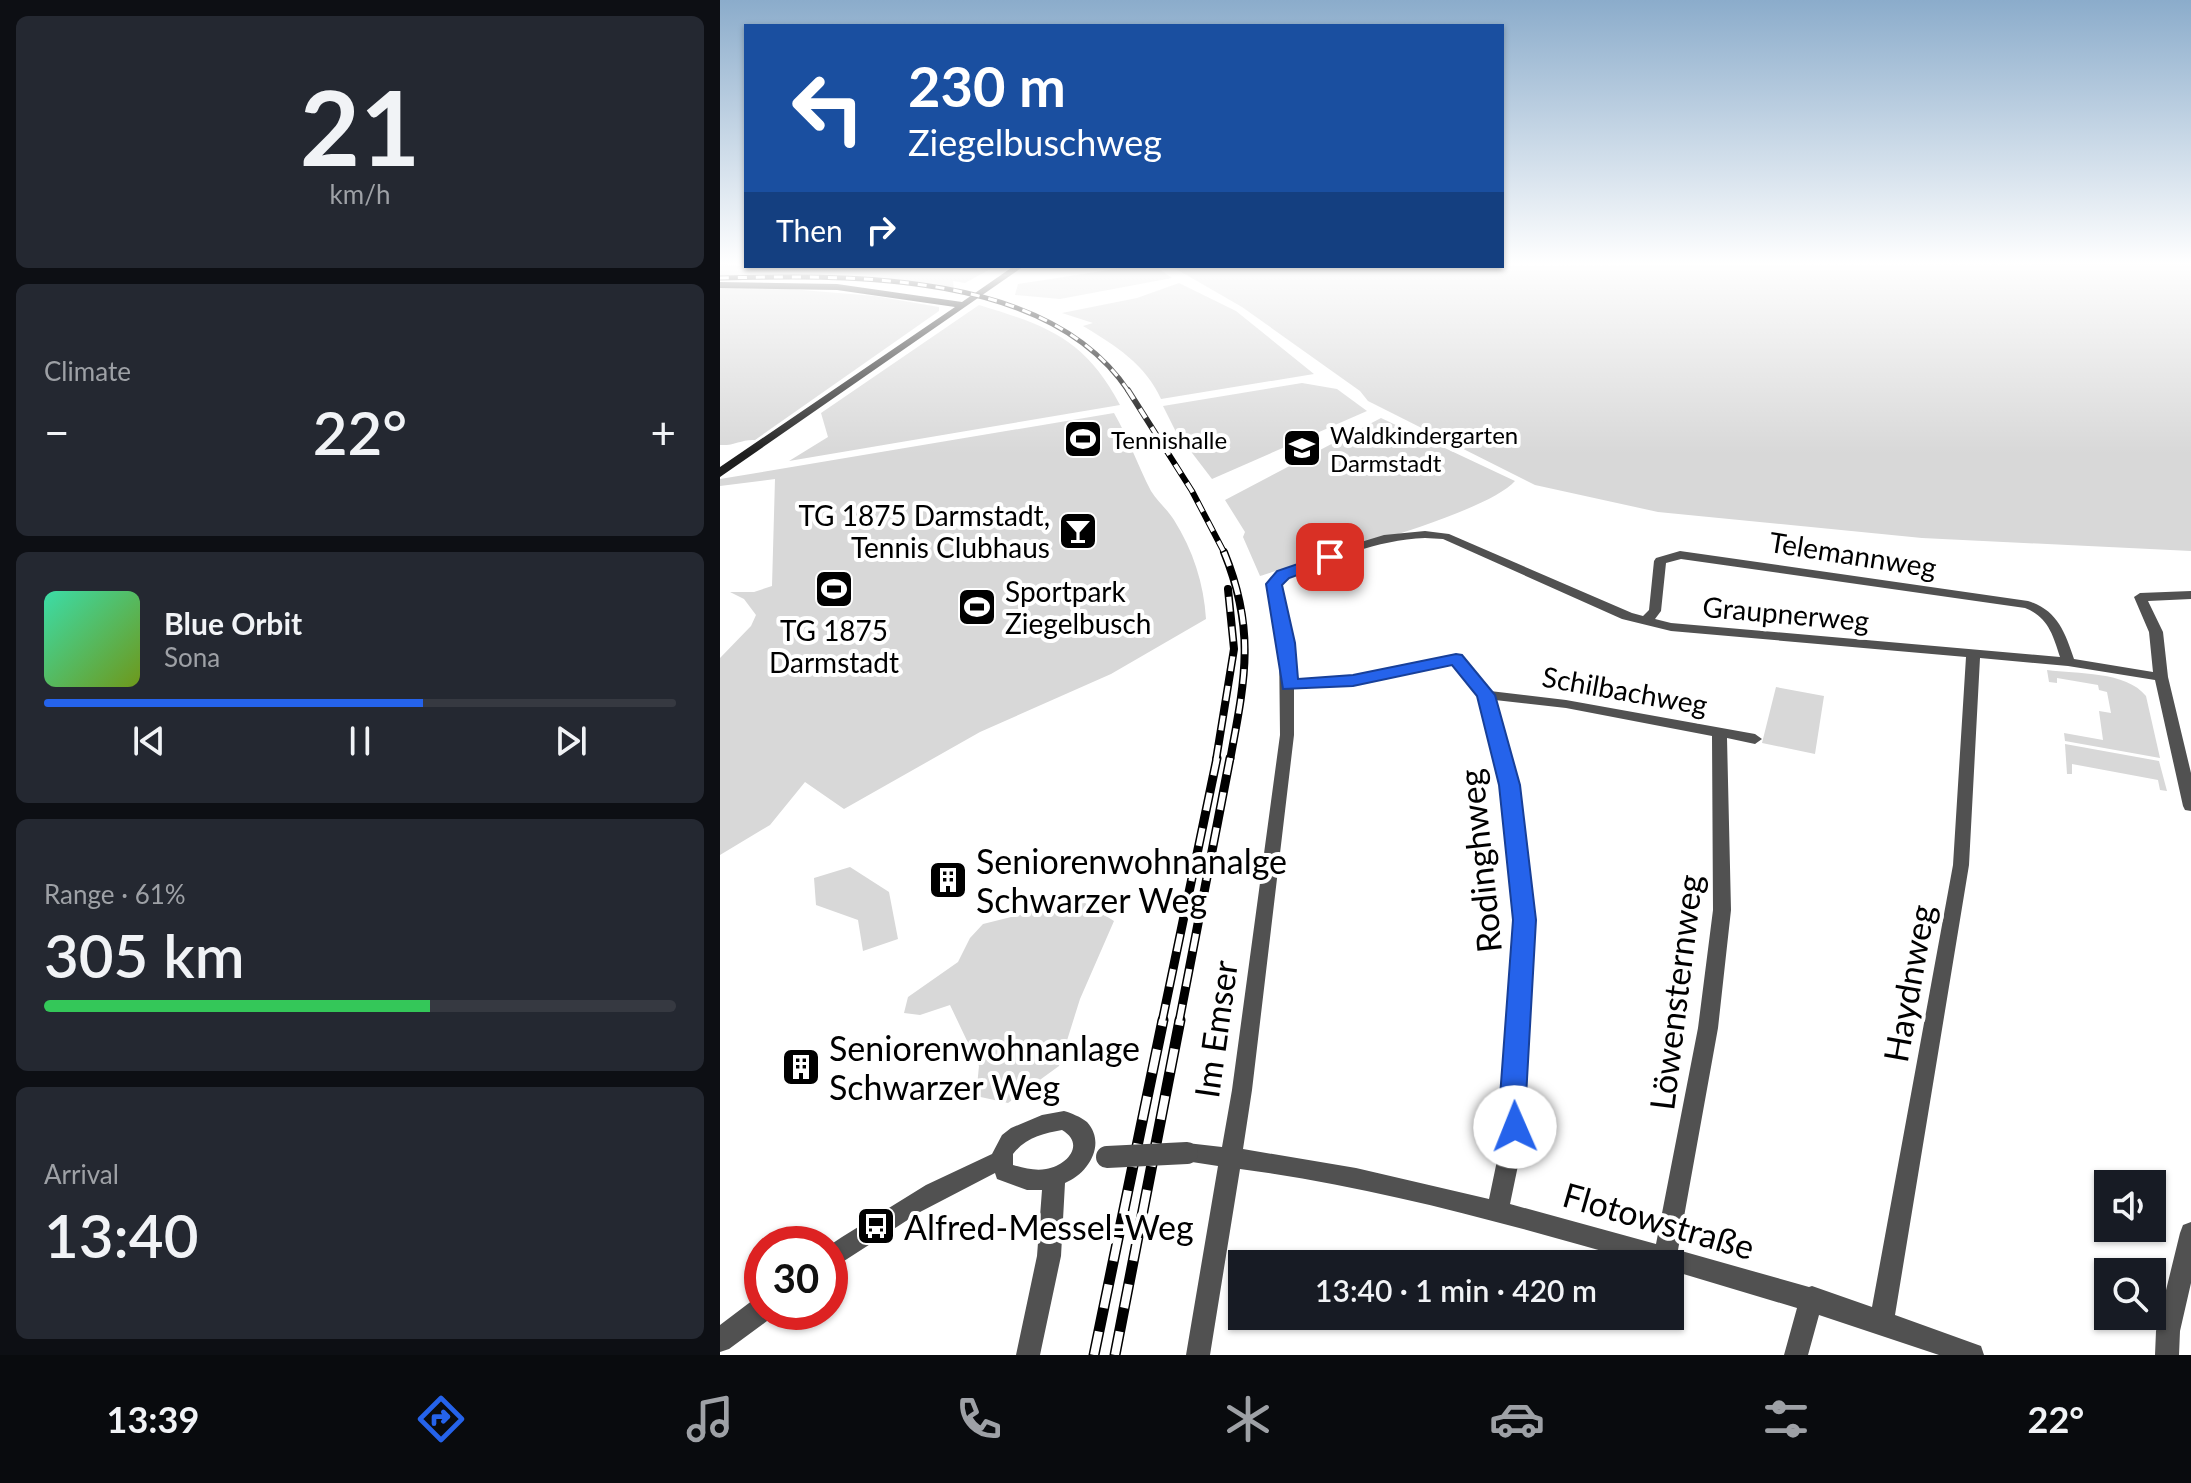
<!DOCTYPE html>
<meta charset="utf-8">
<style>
:root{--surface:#171b24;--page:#242831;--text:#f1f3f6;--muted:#9ea1a6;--line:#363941;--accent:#2563eb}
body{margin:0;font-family:Lato,sans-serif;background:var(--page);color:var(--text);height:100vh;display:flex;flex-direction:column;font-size:30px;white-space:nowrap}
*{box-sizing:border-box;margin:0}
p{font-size:26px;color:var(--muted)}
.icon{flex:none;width:44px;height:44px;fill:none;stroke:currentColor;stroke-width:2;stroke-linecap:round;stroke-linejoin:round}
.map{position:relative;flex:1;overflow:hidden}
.details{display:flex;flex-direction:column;gap:16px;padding:16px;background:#0d0f14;width:720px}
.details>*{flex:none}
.guide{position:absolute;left:24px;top:24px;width:760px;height:244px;border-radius:0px;box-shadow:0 2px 6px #0004;background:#1a4fa0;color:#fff;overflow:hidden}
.controls{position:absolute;left:1374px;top:1170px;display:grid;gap:16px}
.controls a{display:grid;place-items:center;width:72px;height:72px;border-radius:0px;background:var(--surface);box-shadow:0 2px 6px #0004;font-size:40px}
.speed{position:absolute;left:24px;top:1226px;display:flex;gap:16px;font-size:40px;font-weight:700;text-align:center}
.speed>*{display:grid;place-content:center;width:104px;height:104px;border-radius:50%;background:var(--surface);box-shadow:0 2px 6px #0004;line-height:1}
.speed .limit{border:12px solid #d22;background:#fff;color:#111}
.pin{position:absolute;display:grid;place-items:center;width:68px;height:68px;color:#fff;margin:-34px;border-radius:16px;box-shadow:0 4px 12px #0006}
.me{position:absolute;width:88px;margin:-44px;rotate:359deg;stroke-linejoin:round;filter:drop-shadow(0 0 6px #0008)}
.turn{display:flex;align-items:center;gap:28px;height:168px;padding:0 32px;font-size:36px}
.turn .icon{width:104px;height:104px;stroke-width:2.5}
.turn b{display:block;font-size:56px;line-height:68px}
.then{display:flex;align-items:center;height:76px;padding:0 32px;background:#0003;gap:16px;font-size:30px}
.big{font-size:60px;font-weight:600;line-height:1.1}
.details .widget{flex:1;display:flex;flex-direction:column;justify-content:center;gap:12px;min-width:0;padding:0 28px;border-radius:12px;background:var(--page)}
.details .dial{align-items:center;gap:0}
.dial b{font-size:104px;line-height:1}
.song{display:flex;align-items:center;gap:24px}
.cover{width:96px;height:96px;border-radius:12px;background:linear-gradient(135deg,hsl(160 70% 55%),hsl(80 70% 35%))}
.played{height:8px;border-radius:4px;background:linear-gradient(90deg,var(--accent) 60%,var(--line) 60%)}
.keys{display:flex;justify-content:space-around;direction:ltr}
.heat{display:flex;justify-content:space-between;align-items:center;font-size:44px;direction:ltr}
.charge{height:12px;border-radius:6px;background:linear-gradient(90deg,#34c759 61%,var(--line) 0)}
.trip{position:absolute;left:508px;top:1250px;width:456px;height:80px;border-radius:0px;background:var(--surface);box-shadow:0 2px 6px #0004;font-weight:600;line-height:80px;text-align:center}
.tab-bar{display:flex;height:128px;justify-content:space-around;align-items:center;background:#090b0e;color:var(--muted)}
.tab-bar .icon{width:56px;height:56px}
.tab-bar .active{color:var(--accent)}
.tab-bar b{font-size:36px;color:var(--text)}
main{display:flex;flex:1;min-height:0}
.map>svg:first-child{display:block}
.green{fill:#d8d8d8}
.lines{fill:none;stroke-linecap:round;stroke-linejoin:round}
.street{fill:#515151;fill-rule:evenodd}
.secondary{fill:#1e1e1e;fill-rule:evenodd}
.rail-far4-casing{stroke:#000;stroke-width:5}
.rail-far3-casing{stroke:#000;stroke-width:6}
.rail-far2-casing{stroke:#000;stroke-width:8}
.rail-far1-casing{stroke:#000;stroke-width:9}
.rail-casing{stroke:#000;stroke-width:11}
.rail-far4{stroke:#fff;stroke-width:3;stroke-dasharray:9;stroke-linecap:butt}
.rail-far3{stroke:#fff;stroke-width:4;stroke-dasharray:11;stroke-linecap:butt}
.rail-far2{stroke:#fff;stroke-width:5;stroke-dasharray:15;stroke-linecap:butt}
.rail-far1{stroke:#fff;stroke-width:6;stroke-dasharray:18;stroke-linecap:butt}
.rail{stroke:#fff;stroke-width:8;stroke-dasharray:24;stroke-linecap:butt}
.street-bridge{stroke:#515151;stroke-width:22}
.route{fill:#2563eb;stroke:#184099;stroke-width:2}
.labels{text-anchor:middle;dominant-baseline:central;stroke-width:8;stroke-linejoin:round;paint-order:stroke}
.far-poi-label{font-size:24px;fill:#000;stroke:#fff;text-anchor:start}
.poi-label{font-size:28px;fill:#000;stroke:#fff;text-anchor:end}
.street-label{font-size:28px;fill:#000;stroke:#fff}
.near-poi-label{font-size:34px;fill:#000;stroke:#fff;text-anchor:start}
.near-street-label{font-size:34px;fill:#000;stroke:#fff}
</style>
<main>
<section class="details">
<div class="widget dial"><b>21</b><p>km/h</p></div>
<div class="widget"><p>Climate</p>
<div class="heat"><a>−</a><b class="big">22°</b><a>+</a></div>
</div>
<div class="widget">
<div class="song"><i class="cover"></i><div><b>Blue Orbit</b><p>Sona</p></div></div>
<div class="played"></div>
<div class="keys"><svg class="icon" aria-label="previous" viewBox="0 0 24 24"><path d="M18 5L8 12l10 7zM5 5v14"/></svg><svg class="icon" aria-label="pause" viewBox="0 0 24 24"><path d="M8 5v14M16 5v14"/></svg><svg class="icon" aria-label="next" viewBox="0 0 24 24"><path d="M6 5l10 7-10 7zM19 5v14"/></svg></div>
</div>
<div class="widget"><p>Range · 61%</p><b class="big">305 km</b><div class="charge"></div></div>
<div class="widget"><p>Arrival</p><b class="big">13:40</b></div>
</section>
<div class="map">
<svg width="1471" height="1355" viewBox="0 0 1471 1355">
<rect width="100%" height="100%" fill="#fff"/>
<g class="green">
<polygon points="0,264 26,266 276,266 245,283 233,281 234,290 110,276 0,276"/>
<polygon points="1471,264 1471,551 1202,538 938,512 815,485 648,401 640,391 522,307 451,266"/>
<polygon points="415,266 435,266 452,278 340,299 295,295 298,284"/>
<path d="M 459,283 L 516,311 L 594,374 L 441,399 C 426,365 395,345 363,326 L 373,323 L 342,313 L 417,298 Z"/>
<path d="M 45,287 L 155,296 L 219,307 L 219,311 L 35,440 C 22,439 14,446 0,445 L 0,288 Z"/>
<path d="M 259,305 C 328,326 365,339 400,405 L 69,461 L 108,437 L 101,413 Z"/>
<polygon points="582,383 617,389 647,411 492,479 456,432 443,406"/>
<path d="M 394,413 C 409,439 417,464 431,491 C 438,502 447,509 454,520 C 473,550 484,584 486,619 L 391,674 L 260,732 L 124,809 L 85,782 L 50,825 L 0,855 L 0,658 L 31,626 L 36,615 L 24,599 L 10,592 L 34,592 L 52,586 L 55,479 L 0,486 L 0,479 Z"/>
<path d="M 661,418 L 795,481 C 765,515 592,559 540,576 L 523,537 L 525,532 L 505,500 Z"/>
<path d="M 1327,670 C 1357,674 1406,671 1426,696 L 1440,758 L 1345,741 L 1344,733 L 1383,740 L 1379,711 L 1391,713 L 1387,692 L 1379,690 L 1378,685 L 1337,678 L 1337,683 L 1329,682 Z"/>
<polygon points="1056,687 1104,696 1095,754 1042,743"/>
<polygon points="1345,744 1439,761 1447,791 1440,790 1438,780 1352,764 1352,774 1347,774"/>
<polygon points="130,867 169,892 178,939 143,951 138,920 96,905 94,878"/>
<polygon points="365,903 394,921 360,999 339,1066 288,1103 256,1096 259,1066 230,1005 200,1015 184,1013 188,997 238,962 250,938 263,924 331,907"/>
</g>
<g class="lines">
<g class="street">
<path d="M 705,531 L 729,534 L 912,613 L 923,616 L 929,610 L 934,561 L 936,558 L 960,551 L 1308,601 C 1337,610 1345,632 1354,659 L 1433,672 L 1429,632 L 1414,597 L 1420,593 L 1471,591 L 1471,599 L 1428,601 L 1443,632 L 1448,677 L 1471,773 L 1471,811 L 1465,810 L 1463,806 L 1435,680 L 1348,666 L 1260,658 L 1249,865 L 1175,1315 L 1261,1346 L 1264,1355 L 1219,1355 L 1099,1315 L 1088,1355 L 1064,1355 L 1077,1308 L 950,1270 L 950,1264 L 928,1264 C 794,1226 659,1187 520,1169 L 490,1355 L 466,1355 L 498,1166 L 459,1160 L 456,1153 L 459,1146 L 467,1143 L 502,1147 L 512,1090 L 560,735 L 559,643 L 548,584 L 559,571 L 618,549 L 664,535 ZM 705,538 L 723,539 L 902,619 L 951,631 L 1246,657 L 1233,865 L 1152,1307 L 1092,1286 L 1089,1287 L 958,1250 L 998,1028 L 1011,910 L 1007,738 L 1035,744 L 1042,739 L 1035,734 L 846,700 L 770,691 L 741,656 L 736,655 L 633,676 L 573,680 L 573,643 L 560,584 L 567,577 C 613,559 656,540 705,538 ZM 961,559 L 1305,608 C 1328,617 1333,635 1340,657 L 951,623 L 935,619 L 941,611 L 946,563 ZM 733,664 L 759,696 L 781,785 L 795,920 L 783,1097 L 784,1127 L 769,1199 L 636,1168 L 523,1149 L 532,1090 L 574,735 L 574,689 L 633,684 ZM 775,700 L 846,708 L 992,736 L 993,910 L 978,1028 L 936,1244 L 790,1204 L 806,1127 L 803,1097 L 813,920 L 797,785 Z"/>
<path d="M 344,1111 C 351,1113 361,1117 367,1122 C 387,1144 368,1174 345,1183 L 341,1256 L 320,1355 L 296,1355 L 317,1256 L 322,1190 L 307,1190 L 277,1179 L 275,1173 L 200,1212 L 110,1270 L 110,1245 L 122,1237 L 206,1185 L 272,1154 L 282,1135 L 291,1128 L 322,1115 ZM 342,1130 C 366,1144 347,1166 326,1169 C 315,1171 304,1168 293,1165 L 293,1154 C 305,1138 324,1133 342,1130 Z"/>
<polygon points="1471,1222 1471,1283 1460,1331 1459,1355 1435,1355 1436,1331 1460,1233 1463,1225"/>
<polygon points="42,1297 42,1312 53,1312 51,1318 9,1349 0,1352 0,1325 33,1300"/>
</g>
<polygon class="secondary" points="294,266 304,266 0,477 0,467 235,307 117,290 0,288 0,282 117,284 242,302"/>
<defs>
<path id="rail-far4" d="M 0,278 C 129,275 329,270 409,392"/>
<polyline id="rail-far3" points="408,390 472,491 505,554"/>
<g id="rail-far2">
<path d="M 504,552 C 536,630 525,680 510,760"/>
<polyline points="496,760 514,649 508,589"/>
</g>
<g id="rail-far1">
<polyline points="442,1022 497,758"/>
<polyline points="459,1022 510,758"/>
</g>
<g id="rail">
<polyline points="374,1355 443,1020"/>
<polyline points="395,1355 460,1020"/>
</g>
</defs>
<use href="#rail-far4" class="rail-far4-casing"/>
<use href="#rail-far3" class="rail-far3-casing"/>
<use href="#rail-far2" class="rail-far2-casing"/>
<use href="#rail-far1" class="rail-far1-casing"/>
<use href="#rail" class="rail-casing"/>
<use href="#rail-far4" class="rail-far4"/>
<use href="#rail-far3" class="rail-far3"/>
<use href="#rail-far2" class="rail-far2"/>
<use href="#rail-far1" class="rail-far1"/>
<use href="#rail" class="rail"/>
<polyline class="street-bridge" points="387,1157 467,1153"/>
</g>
<linearGradient id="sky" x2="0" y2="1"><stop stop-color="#8baccb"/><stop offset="0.58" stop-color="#fff"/><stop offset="1" stop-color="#fff" stop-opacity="0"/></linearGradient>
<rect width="1471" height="454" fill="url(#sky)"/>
<polygon class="route" points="610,553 616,554 616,561 569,578 562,585 575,643 578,679 633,675 736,654 742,655 775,695 800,785 816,920 806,1097 808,1127 804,1136 795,1139 785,1136 781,1127 780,1097 793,920 779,785 757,696 732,665 633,686 563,689 546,584 557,571"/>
<defs>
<symbol id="stadium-square" viewBox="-11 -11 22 22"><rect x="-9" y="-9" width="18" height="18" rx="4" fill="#000" stroke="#fff"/><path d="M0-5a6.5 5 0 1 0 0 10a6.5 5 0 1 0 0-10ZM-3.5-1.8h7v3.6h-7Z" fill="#fff"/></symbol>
<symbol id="school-square" viewBox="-11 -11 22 22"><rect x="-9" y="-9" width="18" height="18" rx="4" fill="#000" stroke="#fff"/><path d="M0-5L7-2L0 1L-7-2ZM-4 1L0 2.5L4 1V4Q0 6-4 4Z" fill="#fff"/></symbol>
<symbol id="bar-square" viewBox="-11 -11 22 22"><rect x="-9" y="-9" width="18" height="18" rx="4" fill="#000" stroke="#fff"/><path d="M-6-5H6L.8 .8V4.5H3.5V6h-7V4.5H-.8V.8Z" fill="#fff"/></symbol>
<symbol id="building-square" viewBox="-11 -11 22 22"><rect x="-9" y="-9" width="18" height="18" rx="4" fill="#000" stroke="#fff"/><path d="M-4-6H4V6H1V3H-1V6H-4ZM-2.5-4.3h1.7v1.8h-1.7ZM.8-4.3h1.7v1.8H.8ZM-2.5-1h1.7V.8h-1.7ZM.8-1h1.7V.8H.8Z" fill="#fff"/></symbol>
<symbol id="bus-square" viewBox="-11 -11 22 22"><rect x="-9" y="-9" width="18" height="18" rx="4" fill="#000" stroke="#fff"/><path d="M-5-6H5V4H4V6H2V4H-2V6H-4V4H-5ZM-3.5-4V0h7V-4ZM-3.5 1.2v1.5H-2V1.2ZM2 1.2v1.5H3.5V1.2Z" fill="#fff"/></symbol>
</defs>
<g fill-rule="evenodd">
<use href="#stadium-square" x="341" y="417" width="44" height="44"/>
<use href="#school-square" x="560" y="426" width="44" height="44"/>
<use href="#bar-square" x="336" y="509" width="44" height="44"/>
<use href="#stadium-square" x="92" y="567" width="44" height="44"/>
<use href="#stadium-square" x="235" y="585" width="44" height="44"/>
<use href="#building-square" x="206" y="858" width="44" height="44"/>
<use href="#building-square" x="59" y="1045" width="44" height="44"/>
<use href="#bus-square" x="134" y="1204" width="44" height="44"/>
</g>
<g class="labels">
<g class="far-poi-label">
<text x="610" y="434">Waldkindergarten<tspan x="610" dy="28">Darmstadt</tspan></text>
<text x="391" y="439">Tennishalle</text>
</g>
<g class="poi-label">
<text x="330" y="515">TG 1875 Darmstadt,<tspan x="330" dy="32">Tennis Clubhaus</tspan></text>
<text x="285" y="591" text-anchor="start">Sportpark<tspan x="285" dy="32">Ziegelbusch</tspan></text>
<text x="114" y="630" text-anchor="middle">TG 1875<tspan x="114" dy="32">Darmstadt</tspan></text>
</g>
<g class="street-label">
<text transform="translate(1133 554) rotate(9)">Telemannweg</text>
<text transform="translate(1066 613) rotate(5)">Graupnerweg</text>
<text transform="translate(905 690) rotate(10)">Schilbachweg</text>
</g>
<g class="near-poi-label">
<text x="256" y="860">Seniorenwohnanalge<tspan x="256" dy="39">Schwarzer Weg</tspan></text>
<text x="109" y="1047">Seniorenwohnanlage<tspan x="109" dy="39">Schwarzer Weg</tspan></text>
<text x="184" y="1226">Alfred-Messel-Weg</text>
</g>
<g class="near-street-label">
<text transform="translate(759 861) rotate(-96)">Rodinghweg</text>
<text transform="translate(1188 983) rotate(-80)">Haydnweg</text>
<text transform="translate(955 992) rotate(-83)">Löwensternweg</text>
<text transform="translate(495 1029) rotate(-82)">Im Emser</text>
<text transform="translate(939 1220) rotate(16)">Flotowstraße</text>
</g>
</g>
</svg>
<div class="controls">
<a><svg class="icon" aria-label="sound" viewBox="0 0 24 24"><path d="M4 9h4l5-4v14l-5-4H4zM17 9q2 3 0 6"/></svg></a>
<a><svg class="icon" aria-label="search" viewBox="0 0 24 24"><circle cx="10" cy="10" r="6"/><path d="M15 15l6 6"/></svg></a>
</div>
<div class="speed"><div class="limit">30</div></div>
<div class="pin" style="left:610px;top:557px;background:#d93025"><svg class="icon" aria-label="arrive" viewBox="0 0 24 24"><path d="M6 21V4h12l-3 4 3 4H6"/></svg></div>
<svg class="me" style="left:795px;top:1127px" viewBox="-20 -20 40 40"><circle r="19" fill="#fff"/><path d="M0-13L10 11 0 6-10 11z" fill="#2563eb"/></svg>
<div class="trip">13:40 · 1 min · 420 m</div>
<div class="guide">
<div class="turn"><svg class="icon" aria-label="left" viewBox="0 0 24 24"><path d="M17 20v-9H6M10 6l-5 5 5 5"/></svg><div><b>230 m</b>Ziegelbuschweg</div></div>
<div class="then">Then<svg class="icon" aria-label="right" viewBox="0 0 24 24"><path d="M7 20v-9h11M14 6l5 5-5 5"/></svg></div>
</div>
</div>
</main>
<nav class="tab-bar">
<b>13:39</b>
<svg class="icon active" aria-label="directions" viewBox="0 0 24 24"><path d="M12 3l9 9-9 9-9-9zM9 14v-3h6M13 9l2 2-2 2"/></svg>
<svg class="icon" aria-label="music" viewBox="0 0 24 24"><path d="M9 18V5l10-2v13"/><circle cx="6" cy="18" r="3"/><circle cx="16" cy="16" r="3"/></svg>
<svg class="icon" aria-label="phone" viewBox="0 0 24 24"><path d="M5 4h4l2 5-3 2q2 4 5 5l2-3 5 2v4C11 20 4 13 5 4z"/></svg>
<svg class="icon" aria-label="climate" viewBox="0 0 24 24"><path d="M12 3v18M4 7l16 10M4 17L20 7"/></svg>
<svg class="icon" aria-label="car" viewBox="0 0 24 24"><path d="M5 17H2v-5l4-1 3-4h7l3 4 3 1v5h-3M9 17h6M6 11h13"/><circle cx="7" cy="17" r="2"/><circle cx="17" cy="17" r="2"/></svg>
<svg class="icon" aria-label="filters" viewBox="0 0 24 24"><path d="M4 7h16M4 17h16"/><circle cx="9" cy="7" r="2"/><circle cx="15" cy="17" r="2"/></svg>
<b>22°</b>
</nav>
